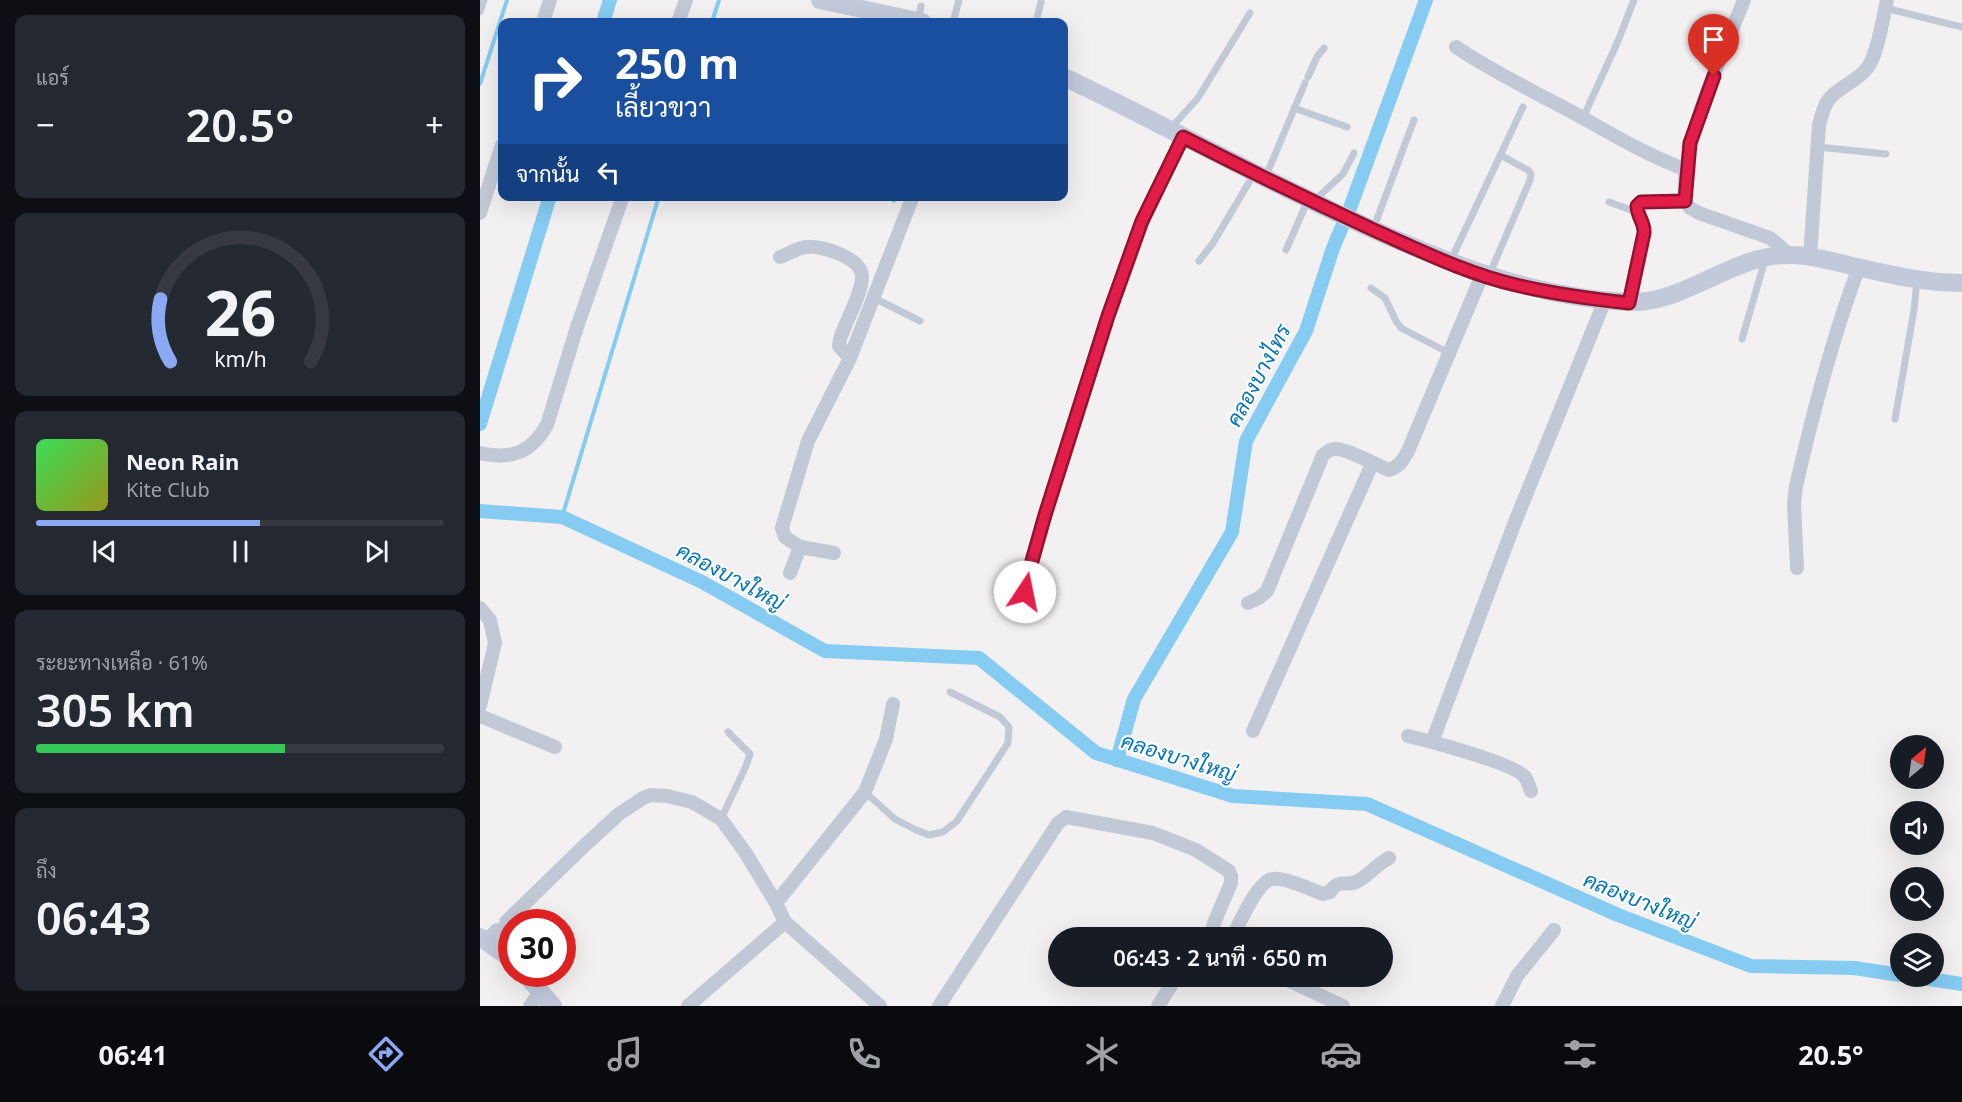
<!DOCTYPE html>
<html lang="th">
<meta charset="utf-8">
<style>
:root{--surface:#171b24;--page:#242831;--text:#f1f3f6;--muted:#9ea1a6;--line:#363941;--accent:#8aa8f3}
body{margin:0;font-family:"Noto Sans",Sarabun,sans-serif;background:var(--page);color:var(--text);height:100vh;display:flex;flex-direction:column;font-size:22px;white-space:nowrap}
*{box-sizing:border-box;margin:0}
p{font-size:20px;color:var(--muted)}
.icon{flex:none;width:33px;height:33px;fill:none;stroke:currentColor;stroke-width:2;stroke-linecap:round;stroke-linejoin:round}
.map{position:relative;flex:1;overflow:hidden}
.sheet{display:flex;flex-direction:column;gap:15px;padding:15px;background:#0d0f14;width:480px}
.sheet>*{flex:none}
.banner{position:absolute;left:18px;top:18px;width:570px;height:183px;border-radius:12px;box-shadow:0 6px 24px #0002;background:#1a4fa0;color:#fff;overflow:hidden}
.needle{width:39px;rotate:29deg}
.controls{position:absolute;left:1410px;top:735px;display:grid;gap:12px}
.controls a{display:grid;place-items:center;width:54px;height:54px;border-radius:50%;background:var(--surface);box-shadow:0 6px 24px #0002;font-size:30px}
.speed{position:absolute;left:18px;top:909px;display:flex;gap:12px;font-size:30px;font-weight:700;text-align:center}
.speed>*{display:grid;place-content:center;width:78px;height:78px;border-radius:50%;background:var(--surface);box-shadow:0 6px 24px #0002;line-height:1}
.speed .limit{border:9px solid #d22;background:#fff;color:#111}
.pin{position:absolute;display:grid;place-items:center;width:51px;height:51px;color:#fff;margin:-62px -26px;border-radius:50% 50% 50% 0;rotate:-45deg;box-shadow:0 0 6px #0007}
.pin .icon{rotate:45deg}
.me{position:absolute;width:66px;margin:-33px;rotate:11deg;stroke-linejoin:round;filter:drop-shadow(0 0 4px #0008)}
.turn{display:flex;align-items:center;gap:21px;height:126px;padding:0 18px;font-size:27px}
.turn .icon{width:78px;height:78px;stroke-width:2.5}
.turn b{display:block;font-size:42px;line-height:51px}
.then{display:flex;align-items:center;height:57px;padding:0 18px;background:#0003;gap:12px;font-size:22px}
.big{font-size:45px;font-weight:600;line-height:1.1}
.sheet .tile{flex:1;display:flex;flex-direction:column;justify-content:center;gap:9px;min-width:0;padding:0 21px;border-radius:12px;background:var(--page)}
.sheet .dial{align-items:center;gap:0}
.dial svg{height:156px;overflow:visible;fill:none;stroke:var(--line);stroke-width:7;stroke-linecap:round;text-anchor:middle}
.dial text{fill:var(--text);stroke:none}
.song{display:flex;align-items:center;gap:18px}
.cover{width:72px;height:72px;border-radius:9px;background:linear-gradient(135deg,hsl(130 70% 55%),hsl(60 70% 35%))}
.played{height:6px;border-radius:3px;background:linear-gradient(90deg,var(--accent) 55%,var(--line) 55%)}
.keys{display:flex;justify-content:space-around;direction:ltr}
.heat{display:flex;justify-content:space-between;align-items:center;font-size:33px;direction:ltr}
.charge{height:9px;border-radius:4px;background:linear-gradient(90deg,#34c759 61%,var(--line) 0)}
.trip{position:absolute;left:568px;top:927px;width:345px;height:60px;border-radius:30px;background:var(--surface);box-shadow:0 6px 24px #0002;font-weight:600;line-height:60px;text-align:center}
.tab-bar{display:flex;height:96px;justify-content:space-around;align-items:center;background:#090b0e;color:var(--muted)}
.tab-bar .icon{width:42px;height:42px}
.tab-bar .on{color:var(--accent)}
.tab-bar b{font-size:27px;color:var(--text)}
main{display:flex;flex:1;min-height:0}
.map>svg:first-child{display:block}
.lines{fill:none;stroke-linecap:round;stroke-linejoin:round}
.stream{stroke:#86cbf2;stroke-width:4}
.canal{stroke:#86cbf2;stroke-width:14}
.path{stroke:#71d3b2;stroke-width:2;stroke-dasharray:4.5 3;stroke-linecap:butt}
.lane{stroke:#c2c9d6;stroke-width:7}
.street{stroke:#c2c9d6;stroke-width:14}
.secondary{stroke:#c1c9da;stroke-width:18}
.route-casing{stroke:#92132f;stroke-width:15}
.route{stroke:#e11d48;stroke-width:10}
.labels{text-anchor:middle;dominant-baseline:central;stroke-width:4.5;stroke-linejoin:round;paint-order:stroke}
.water-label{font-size:21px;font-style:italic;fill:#0274b6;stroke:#fff}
</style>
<main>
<section class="sheet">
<div class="tile"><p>แอร์</p>
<div class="heat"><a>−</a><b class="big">20.5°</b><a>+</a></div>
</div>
<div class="tile dial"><svg viewBox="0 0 100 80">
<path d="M14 69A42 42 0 1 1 86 69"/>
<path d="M14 69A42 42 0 0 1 9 37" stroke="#8aa8f3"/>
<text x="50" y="56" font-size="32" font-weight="700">26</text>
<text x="50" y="72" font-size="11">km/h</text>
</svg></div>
<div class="tile">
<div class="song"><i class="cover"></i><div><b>Neon Rain</b><p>Kite Club</p></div></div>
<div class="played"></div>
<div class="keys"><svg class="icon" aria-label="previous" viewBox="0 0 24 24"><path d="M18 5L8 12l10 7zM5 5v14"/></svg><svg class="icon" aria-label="pause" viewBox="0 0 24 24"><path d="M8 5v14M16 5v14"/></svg><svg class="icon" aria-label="next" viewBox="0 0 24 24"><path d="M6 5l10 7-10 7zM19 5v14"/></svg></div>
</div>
<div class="tile"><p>ระยะทางเหลือ · 61%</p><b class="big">305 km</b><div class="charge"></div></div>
<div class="tile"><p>ถึง</p><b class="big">06:43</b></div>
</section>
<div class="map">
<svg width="1482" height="1006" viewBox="0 0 1482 1006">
<rect width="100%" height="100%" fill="#f2f0f0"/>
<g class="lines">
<g class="stream">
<polyline points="232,22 239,0"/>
<polyline points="0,84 27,0"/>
<polyline points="82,517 179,196"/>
</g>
<g class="canal">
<polyline points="123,22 130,0"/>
<polyline points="0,424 70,196"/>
<polyline points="0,511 82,517 222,582 345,651 499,658 616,753 753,796 887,804 1138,915 1271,966 1374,968 1420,975"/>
<polyline points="637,760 654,699 752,532 766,441 826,331 853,248 870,208 946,0"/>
<polyline points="1429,976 1482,984"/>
</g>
<polyline class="path" points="405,196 416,203"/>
<g class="lane">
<polyline points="1405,8 1482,27"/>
<polyline points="0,12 4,0"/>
<polyline points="438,21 441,6"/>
<polyline points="473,22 479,0"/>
<polyline points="556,22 561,2"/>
<polyline points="828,77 837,57 844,48"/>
<polyline points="814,108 867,127"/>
<polyline points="1103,118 1138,41 1154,0"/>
<polyline points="690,129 718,98 770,13"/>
<polyline points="1338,147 1406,154"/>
<polyline points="786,176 825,83"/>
<polyline points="835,200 863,174 874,153"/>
<polyline points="1129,202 1157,212"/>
<polyline points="894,227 934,120"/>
<polyline points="806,250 828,200"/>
<polyline points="971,260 1043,107"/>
<polyline points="719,261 733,243 774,174"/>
<polyline points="1010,273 1050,180 1051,174 1048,170 1020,155"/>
<polyline points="891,288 905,298 916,321 921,328 969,353"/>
<polyline points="394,298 440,321"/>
<path d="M 1150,300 L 1164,233 C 1165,221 1152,212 1161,202 L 1205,201"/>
<polyline points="1262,339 1285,260"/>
<polyline points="1415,419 1434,310 1437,280"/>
<polyline points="385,792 415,819 434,829 449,835 463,832 477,821 528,743 529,727 520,717 470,692"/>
<polyline points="241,819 266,766 270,754 248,732"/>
</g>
<g class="street">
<path d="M 1264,0 C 1242,56 1200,141 1205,201 L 1210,208 L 1219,213 L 1290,238 L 1310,255"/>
<polyline points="63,22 70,0"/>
<polyline points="198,22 206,0"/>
<path d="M 976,47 C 1013,72 1053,91 1092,112 C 1130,133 1166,155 1207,170"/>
<polyline points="0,213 22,145"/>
<path d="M 300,257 C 308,254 318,248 326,247 C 342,245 383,258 382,278 C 382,293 365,323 360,339 L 359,346 L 370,358"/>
<path d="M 1330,257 L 1339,125 C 1342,115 1344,103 1352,96 C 1363,85 1379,80 1388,67 C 1398,53 1403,17 1407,0"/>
<path d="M 0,453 C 31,460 51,453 67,425 L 97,327 L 143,196"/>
<polyline points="320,547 354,553"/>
<path d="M 1317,568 L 1314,504 L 1316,486 C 1333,412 1352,338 1379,267"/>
<polyline points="310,573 320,547 305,537 302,528 328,441 370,358 433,196"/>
<path d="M 768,603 L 779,598 L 787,591 L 843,455 C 847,452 850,449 855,449 C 866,448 896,465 909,470 C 919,467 923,460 928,451 L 1002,275"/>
<polyline points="555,604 545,592 546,582 565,515 628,316 662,221 703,137"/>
<polyline points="0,608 10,620 15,643 0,706"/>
<polyline points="0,716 75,747"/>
<polyline points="773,731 892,464"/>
<polyline points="928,736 952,742 1035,522 1125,300"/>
<path d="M 952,742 C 970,747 1036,765 1045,777 C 1048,781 1049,787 1051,791"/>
<polyline points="296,903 385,792 406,739 413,704"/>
<polyline points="26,922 105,845 139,814 163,798 171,795 187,796 212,802 241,819 265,852 296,903 305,922 400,1006"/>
<path d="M 752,938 C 759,924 777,882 792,879 C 805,877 830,889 843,894 L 850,892 C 860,877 865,888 878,881 C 890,874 897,864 909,858"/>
<polyline points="7,940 17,930"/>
<polyline points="799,976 863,1006"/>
<polyline points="50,1006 60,992"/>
<polyline points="208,1006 305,922"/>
<polyline points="459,1006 578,823 586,817 673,833 716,850 749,871 751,876 751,883 734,923 732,931 736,938"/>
<polyline points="678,1006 697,976"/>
<polyline points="1022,1006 1037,976 1074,930"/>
</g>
<g class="secondary">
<polyline points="340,0 442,22"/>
<path d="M 584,77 C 685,125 783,180 885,226 C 970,264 1052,297 1147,302 C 1206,305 1252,253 1312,255 C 1329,255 1347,260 1364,264 C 1403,273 1441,283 1482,283"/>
<polyline points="0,937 32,960"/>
<polyline points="45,974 73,1006"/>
</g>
</g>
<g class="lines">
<defs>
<path id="route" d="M 545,592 L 546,582 L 565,515 L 628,316 L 662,221 L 703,137 C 767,170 831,201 896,231 C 941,251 988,274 1036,285 C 1074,294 1111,299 1149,303 L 1164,233 C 1165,223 1157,216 1157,206 L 1161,202 L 1205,201 L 1210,143 L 1234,76"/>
</defs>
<use href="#route" class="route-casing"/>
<use href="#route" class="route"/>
</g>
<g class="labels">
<g class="water-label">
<text transform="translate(778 375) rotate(-62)">คลองบางไทร</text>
<text transform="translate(251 576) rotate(28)">คลองบางใหญ่</text>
<text transform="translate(699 757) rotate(17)">คลองบางใหญ่</text>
<text transform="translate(1160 900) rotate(22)">คลองบางใหญ่</text>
</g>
</g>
</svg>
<div class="controls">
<a><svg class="needle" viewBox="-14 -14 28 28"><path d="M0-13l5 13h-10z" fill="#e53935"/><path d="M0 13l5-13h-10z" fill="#9ea1a6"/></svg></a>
<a><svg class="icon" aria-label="sound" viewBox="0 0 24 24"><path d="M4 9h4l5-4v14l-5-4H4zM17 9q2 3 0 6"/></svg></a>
<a><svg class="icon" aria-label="search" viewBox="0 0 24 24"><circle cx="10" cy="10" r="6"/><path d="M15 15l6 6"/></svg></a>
<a><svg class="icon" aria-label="layers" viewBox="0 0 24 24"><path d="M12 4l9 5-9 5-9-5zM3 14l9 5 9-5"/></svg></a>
</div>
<div class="speed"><div class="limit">30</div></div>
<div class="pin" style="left:1234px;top:76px;background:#d93025"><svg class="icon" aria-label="arrive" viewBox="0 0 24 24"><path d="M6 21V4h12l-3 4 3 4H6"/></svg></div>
<svg class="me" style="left:545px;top:592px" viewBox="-20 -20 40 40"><circle r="19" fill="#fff"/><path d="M0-13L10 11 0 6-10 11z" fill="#e11d48"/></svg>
<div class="trip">06:43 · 2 นาที · 650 m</div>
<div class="banner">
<div class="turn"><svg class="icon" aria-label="right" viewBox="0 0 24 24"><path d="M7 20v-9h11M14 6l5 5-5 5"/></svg><div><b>250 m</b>เลี้ยวขวา</div></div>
<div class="then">จากนั้น<svg class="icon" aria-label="left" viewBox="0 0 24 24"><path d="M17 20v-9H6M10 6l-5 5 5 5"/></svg></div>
</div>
</div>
</main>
<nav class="tab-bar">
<b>06:41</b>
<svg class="icon on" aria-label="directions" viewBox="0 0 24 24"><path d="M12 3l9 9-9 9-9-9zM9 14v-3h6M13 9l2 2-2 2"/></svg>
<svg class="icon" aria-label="music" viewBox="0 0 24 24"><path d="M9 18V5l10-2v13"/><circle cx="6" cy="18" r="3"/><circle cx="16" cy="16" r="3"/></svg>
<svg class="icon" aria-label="phone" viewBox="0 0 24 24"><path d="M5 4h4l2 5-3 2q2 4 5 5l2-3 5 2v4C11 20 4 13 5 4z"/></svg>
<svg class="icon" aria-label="climate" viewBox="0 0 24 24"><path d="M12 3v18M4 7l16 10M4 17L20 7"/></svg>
<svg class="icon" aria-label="car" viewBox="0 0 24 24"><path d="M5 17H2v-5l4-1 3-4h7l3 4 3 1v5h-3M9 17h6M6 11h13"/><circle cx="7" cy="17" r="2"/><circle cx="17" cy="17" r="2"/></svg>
<svg class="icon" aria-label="filters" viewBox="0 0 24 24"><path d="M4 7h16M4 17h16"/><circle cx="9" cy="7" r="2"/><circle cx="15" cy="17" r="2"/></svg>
<b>20.5°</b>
</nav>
